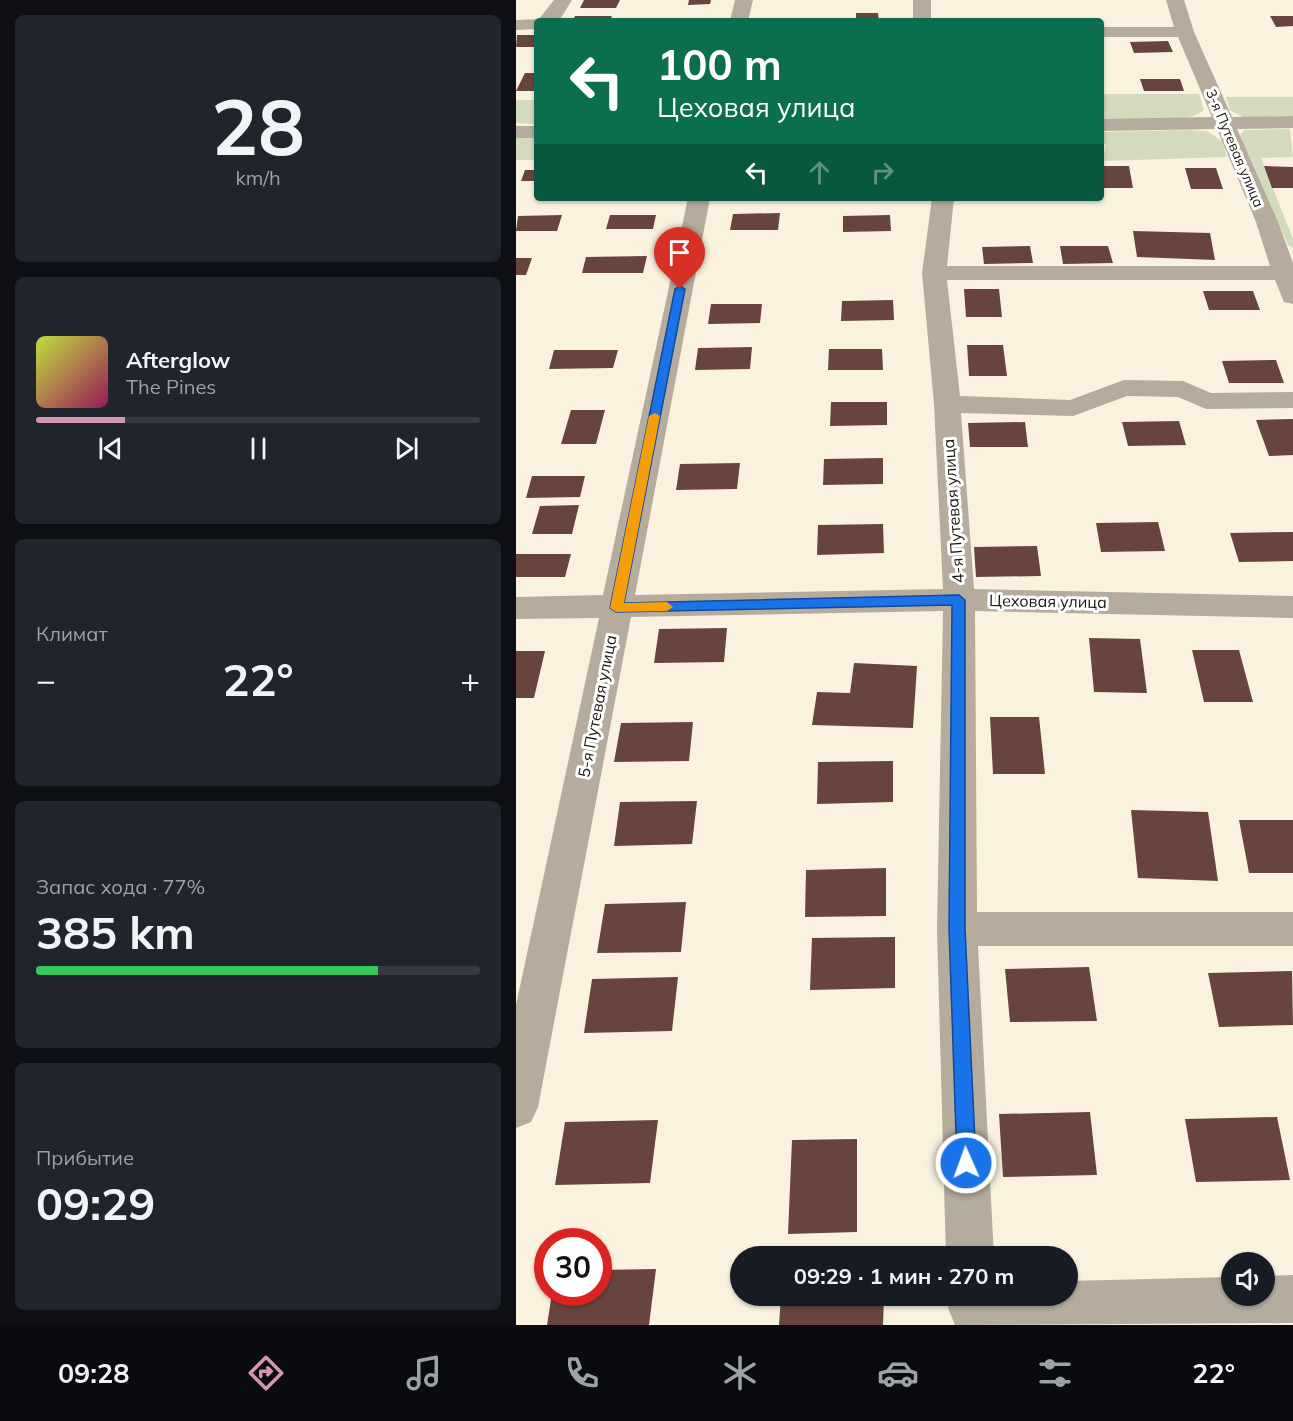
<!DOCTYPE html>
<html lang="ru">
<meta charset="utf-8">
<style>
:root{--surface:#171b24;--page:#20242c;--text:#f1f3f6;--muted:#9ea1a6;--line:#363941;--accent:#d395b2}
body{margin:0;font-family:Mulish,sans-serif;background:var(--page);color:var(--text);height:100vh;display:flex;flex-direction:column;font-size:22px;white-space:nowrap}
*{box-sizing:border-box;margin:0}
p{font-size:20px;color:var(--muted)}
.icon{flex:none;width:33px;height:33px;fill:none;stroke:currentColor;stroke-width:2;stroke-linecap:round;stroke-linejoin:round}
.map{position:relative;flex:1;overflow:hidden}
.panel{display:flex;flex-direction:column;gap:15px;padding:15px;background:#0d0f14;width:516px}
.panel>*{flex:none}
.hud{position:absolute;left:18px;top:18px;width:570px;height:183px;border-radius:6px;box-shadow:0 2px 4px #0004;background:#0b6e4f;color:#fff;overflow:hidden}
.controls{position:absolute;left:705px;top:1252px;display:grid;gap:12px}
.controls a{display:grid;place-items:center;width:54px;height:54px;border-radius:50%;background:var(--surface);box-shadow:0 2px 4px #0004;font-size:30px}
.speed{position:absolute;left:18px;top:1228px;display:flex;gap:12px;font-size:30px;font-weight:700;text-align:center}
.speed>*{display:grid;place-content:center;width:78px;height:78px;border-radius:50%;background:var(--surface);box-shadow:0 2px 4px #0004;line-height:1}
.speed .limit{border:9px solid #d22;background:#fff;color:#111}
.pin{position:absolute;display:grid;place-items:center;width:51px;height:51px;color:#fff;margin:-62px -26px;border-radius:50% 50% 50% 0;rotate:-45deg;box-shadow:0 0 6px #0007}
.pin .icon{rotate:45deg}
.me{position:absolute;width:66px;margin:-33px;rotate:358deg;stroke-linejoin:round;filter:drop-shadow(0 0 4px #0008)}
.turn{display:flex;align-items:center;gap:21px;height:126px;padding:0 24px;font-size:27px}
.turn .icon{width:78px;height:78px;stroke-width:2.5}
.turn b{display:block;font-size:42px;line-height:51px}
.lanes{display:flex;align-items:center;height:57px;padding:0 24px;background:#0003;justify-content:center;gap:30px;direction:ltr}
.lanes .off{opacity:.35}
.big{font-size:45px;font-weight:700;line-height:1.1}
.panel .card{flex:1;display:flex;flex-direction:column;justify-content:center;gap:9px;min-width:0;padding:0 21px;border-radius:9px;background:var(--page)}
.panel .dial{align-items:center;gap:0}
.dial b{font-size:78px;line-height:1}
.song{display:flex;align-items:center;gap:18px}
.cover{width:72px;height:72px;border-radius:9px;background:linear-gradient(135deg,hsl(70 70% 55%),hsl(330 70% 35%))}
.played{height:6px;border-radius:3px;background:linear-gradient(90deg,var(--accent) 20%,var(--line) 20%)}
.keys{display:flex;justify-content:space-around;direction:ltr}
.heat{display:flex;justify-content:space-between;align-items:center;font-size:33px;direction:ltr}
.charge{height:9px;border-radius:4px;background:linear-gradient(90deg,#34c759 77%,var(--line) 0)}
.trip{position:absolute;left:214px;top:1246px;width:348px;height:60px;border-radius:30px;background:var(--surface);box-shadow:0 2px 4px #0004;font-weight:700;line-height:60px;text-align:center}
.tab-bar{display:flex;height:96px;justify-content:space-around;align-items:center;background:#090b0e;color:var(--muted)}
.tab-bar .icon{width:42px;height:42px}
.tab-bar .current{color:var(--accent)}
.tab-bar b{font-size:27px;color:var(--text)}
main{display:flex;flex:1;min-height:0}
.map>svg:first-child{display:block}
.green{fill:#d4dabe}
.building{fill:#67453e}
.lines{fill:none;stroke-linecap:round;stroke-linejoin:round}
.minor{fill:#b5ac9e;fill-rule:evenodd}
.route{fill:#1a73e8;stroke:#114b97;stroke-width:1.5}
.slow{fill:#f59e0b}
.labels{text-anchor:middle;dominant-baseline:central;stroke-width:6;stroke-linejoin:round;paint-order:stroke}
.far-street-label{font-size:14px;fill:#18150f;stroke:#fff}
.street-label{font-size:16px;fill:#18150f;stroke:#fff}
</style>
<main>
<section class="panel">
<div class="card dial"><b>28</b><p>km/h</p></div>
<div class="card">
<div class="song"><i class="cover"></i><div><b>Afterglow</b><p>The Pines</p></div></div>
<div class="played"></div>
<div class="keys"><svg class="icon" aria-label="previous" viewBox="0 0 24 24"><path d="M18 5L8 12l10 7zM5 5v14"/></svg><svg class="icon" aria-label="pause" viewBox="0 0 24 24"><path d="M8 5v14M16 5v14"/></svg><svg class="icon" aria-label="next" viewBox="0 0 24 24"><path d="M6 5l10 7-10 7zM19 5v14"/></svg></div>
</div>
<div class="card"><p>Климат</p>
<div class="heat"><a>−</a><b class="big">22°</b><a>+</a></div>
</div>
<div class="card"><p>Запас хода · 77%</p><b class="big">385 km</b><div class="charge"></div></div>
<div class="card"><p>Прибытие</p><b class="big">09:29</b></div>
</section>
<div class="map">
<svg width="777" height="1325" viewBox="0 0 777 1325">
<rect width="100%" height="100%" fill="#faf2df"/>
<g class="green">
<path d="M 585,94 L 683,94 L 688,110 C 669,126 611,120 585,120 Z"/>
<polygon points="710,97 777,97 777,116 727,117 714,110"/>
<polygon points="0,100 21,100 21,124 0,123"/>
<polygon points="774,129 777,157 745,158 777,239 777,248 772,245 723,137 728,130"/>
<polygon points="672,130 691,131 707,142 711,157 587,161 590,144 585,144 585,132"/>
<rect x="0" y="136" width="21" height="24"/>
</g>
<g class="building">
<polygon points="68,0 104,0 100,8 64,8"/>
<polygon points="173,0 195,0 194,4 172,5"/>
<polygon points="340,13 362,13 363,21 340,21"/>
<polygon points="59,16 96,16 94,21 57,21"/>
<polygon points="754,16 777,16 777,26 760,27"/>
<polygon points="1,35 21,35 20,47 0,47"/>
<polygon points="652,41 657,52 618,53 614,42"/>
<polygon points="9,73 21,73 21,91 0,91"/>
<polygon points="624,79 664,79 668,91 628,91"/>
<polygon points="585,166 613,166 617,188 586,188"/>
<polygon points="748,166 777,167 777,188 756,188"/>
<polygon points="669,168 700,168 707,189 675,189"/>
<polygon points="9,170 21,170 21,181 5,181"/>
<polygon points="264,213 262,230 214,230 217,214"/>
<polygon points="46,215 41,231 0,231 2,216"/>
<polygon points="94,215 140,215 137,229 90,229"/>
<polygon points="374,215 375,231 327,232 327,216"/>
<polygon points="617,231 694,233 699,260 621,257"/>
<polygon points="514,246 517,263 468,264 466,247"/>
<polygon points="544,246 592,246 597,263 547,264"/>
<polygon points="131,256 127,273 66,273 70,257"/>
<polygon points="0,258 16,258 10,275 0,275"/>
<polygon points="448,289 483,289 486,317 450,317"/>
<polygon points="687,291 737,291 744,310 693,310"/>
<polygon points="377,300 378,320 325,321 326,301"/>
<polygon points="195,304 246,304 244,323 192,324"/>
<polygon points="451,345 487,345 491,376 453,376"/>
<polygon points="236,347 234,369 179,370 182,348"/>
<polygon points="313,349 366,349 367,370 312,370"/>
<polygon points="38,350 102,350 97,368 33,369"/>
<polygon points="760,360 768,383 713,383 706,361"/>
<polygon points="315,402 371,402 371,425 314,426"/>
<polygon points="55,410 89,410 80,444 45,444"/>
<polygon points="777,419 777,455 753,456 740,420"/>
<polygon points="663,421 670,445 612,446 606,422"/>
<polygon points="509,422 512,447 454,447 452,423"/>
<polygon points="367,458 367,484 307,485 308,459"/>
<polygon points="224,463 221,489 160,490 164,464"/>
<polygon points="16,476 69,476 64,497 10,498"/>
<polygon points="63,505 56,534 16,534 24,506"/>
<polygon points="642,522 649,551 585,552 580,523"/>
<polygon points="367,524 368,553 301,555 302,525"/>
<polygon points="777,532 777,561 723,562 714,533"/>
<polygon points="521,546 525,576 460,577 458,547"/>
<polygon points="0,554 55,554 49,577 0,577"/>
<polygon points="211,628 208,662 138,663 143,629"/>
<polygon points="573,638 624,639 631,693 578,692"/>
<polygon points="676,650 723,650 737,702 688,702"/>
<polygon points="0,651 29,651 18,698 0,698"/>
<polygon points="338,663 401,666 397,728 296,725 301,692 334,693"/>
<polygon points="474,717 523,717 529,774 477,774"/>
<polygon points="177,722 173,761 98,762 105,723"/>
<polygon points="377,761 377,802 301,804 302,762"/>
<polygon points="181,801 176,844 98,846 104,802"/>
<polygon points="615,810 692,812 702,881 622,878"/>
<polygon points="723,820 777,820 777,873 733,873"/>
<polygon points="370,868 370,916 289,917 290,870"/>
<polygon points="170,902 165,952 81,953 89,904"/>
<polygon points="379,937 379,988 294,990 296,938"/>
<polygon points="573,967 581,1021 494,1022 489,969"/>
<polygon points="776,971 777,1025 703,1027 692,973"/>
<polygon points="162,977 156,1031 68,1033 76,979"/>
<polygon points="574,1112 581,1175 487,1177 483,1114"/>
<polygon points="761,1117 774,1180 680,1182 669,1119"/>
<polygon points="142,1120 134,1183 39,1185 49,1122"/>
<polygon points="341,1139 341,1232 272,1234 276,1140"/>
<polygon points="140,1269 133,1325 31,1325 36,1293 82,1293 82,1270"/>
<polygon points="265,1296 368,1296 367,1325 263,1325"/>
</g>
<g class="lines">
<g class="minor">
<polygon points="38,0 56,0 43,21 21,21 21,29 0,30 0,20 23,19"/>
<polygon points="219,0 237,0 232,21 214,21"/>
<rect x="397" y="0" width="18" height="21"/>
<polygon points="650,0 668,0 678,32 716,117 777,116 777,128 721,129 762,222 777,263 777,304 768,302 759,280 431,280 444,396 554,400 608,380 667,381 695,393 777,392 777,408 690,409 662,397 611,396 557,416 445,413 458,589 777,596 777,618 459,611 461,912 777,912 777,946 462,946 478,1257 430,1257 421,929 427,611 115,617 22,1107 15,1122 0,1128 0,1005 83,618 0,619 0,597 87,595 172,198 194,198 119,595 427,589 418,404 406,273 416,198 438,198 431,266 754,266 740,222 701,129 585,131 585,119 696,117 662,37 585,37 585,27 658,27"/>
<rect x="0" y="126" width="21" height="12"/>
<polygon points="777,1275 777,1323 439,1325 432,1308 437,1296 552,1296 552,1281 716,1277 716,1296 748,1296 748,1276"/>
</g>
</g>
<polygon class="route" points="164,286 169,289 108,603 443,595 449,600 449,928 460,1163 457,1170 450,1172 444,1170 441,1163 433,928 436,605 100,612 94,608 159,289"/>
<polygon class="slow" points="139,413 144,416 108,603 151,602 157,607 151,611 100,612 94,608 133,416"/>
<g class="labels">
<g class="far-street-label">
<text transform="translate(719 148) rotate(67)">3-я Путевая улица</text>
</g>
<g class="street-label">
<text transform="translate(437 511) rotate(-94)">4-я Путевая улица</text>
<text transform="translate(532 601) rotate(1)">Цеховая улица</text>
<text transform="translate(81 706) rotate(-79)">5-я Путевая улица</text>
</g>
</g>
</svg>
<div class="controls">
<a><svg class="icon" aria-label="sound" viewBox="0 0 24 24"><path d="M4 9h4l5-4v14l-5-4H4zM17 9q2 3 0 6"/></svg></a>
</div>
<div class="speed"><div class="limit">30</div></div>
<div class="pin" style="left:164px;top:289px;background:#d93025"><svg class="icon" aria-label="arrive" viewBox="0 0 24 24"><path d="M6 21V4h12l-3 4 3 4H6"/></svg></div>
<svg class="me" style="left:450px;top:1163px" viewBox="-20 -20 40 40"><circle r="17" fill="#1a73e8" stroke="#fff" stroke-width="3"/><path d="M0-11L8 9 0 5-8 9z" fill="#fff"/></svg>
<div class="trip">09:29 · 1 мин · 270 m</div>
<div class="hud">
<div class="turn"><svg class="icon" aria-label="left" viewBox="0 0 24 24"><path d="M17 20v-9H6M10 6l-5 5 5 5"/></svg><div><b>100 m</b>Цеховая улица</div></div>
<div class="lanes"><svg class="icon" aria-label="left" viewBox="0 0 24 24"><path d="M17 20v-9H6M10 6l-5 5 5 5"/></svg><svg class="icon off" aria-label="ahead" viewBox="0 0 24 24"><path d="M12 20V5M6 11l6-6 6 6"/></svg><svg class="icon off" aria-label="right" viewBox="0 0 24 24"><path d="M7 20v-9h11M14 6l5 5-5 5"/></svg></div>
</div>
</div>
</main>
<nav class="tab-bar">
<b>09:28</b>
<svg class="icon current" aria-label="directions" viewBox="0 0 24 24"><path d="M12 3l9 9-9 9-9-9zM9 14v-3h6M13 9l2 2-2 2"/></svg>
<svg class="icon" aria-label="music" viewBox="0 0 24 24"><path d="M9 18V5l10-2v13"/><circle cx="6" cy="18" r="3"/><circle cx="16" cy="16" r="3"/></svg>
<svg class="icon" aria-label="phone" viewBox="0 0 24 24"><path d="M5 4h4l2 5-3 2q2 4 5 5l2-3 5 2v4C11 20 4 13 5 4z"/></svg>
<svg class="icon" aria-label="climate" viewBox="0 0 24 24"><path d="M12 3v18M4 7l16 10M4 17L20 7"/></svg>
<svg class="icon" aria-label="car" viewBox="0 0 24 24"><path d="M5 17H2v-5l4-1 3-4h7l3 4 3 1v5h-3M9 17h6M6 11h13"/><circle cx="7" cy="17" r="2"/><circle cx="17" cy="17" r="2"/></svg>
<svg class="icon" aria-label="filters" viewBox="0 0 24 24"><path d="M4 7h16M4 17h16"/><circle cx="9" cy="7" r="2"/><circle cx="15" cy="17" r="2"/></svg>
<b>22°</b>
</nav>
